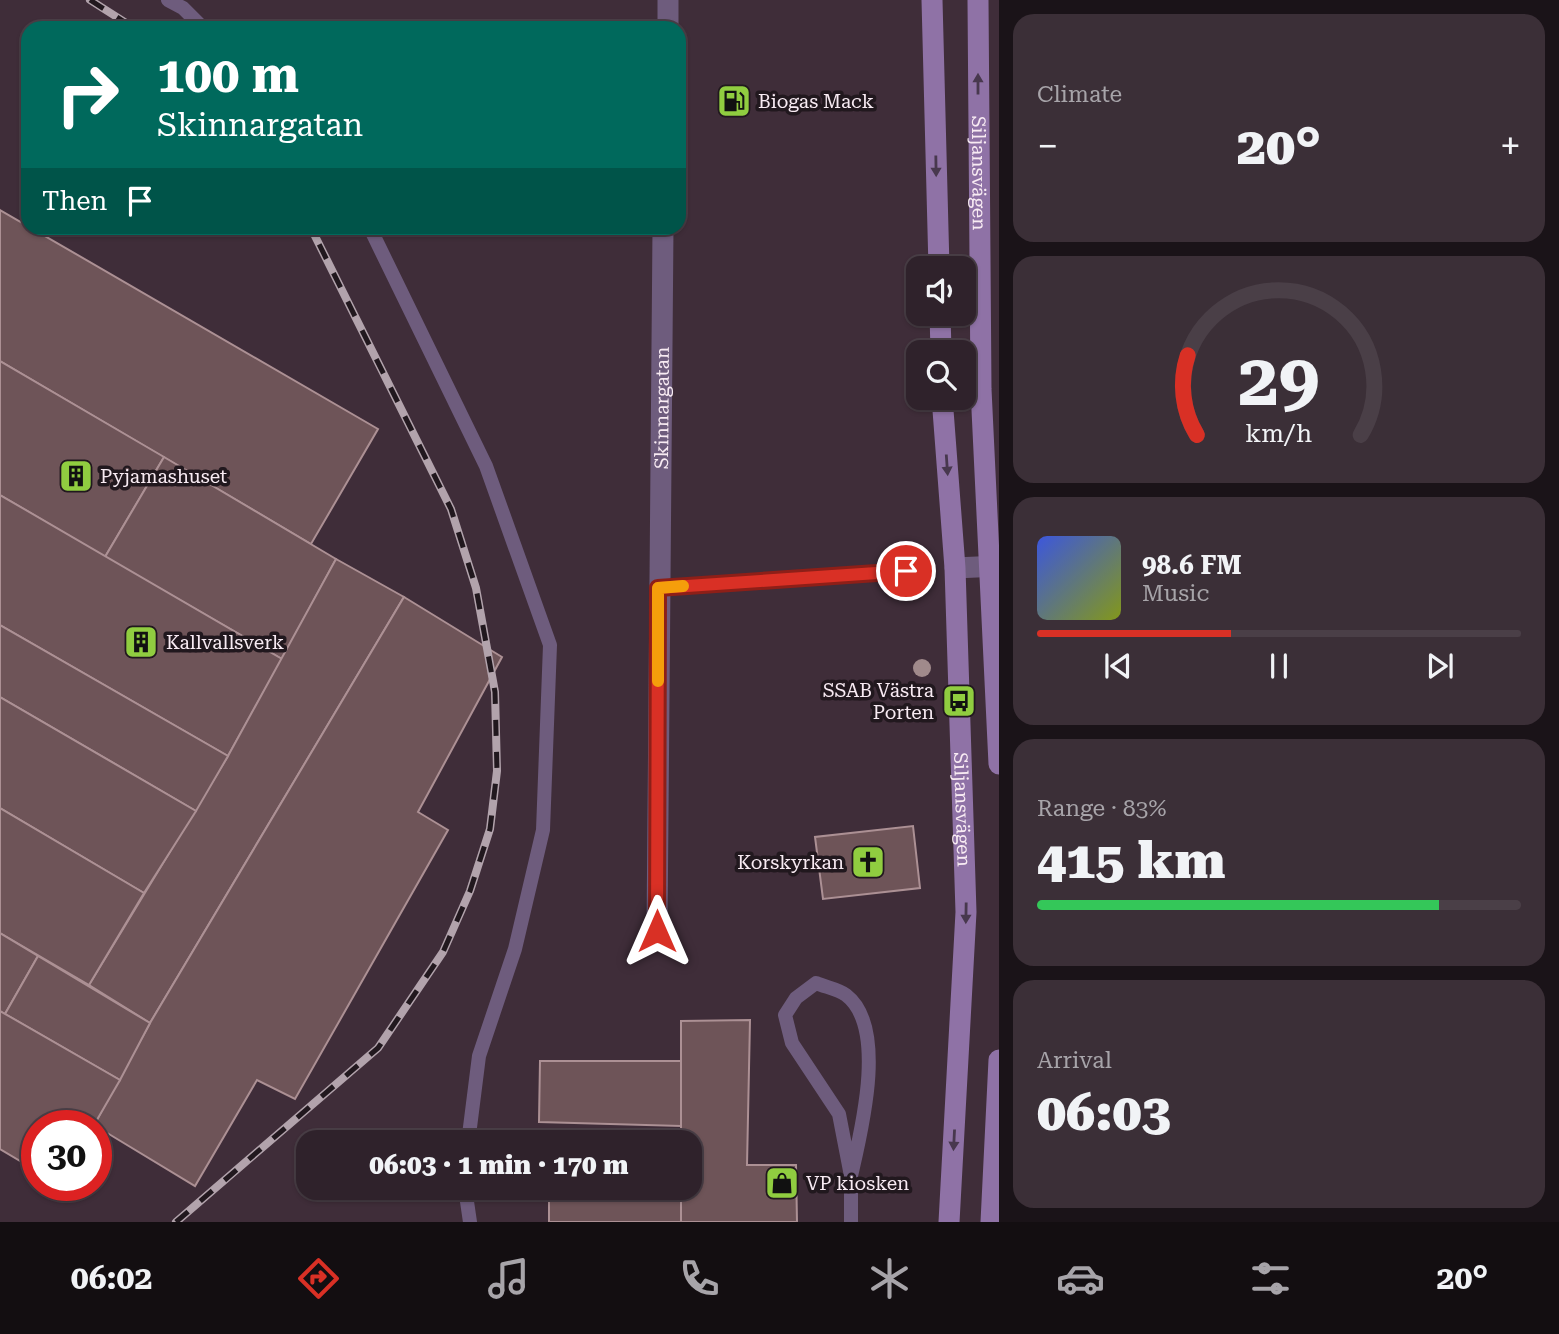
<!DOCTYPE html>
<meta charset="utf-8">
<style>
:root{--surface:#2f222b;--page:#3b2f37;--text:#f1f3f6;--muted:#a7a4a9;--line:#4a3f47;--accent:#d93025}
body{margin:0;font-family:"Roboto Serif",serif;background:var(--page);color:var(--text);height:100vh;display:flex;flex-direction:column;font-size:26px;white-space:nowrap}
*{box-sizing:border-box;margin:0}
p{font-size:23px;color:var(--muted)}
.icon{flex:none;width:38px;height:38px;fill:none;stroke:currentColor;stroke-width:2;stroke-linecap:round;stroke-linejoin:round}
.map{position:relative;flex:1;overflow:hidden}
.sheet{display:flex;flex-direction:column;gap:14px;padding:14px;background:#1a1318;width:560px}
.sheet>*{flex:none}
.banner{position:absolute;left:21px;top:21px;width:665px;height:214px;border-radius:21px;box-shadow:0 2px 5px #0004,0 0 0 2px var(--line);background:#00695c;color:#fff;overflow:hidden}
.fabs{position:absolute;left:906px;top:256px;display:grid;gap:14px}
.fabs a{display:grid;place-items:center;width:70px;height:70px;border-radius:14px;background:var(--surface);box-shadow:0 2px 5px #0004,0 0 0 2px var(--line);font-size:35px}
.speed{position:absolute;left:21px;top:1110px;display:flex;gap:14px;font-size:35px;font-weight:700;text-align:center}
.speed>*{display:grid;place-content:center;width:91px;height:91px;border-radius:50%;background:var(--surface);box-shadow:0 2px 5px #0004,0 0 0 2px var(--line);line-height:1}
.speed .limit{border:10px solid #d22;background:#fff;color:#111}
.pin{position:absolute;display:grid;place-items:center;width:60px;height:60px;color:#fff;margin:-30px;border:4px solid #fff;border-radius:50%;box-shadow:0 2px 7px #0007}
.me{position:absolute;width:77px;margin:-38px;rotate:0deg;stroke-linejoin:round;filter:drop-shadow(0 0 5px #0008)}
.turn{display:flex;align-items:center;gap:24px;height:147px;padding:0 21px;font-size:32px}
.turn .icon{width:91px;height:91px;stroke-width:2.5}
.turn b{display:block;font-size:49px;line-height:60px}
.then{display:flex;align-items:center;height:66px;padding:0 21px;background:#0003;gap:14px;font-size:26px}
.big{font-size:52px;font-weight:800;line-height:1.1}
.sheet .card{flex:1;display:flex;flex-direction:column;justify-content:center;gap:10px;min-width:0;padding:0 24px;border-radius:21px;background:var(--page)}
.sheet .dial{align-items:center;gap:0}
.dial svg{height:182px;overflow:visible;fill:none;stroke:var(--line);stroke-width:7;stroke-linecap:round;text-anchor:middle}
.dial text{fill:var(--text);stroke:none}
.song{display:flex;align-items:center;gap:21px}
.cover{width:84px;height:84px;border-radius:10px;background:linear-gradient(135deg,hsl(230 70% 55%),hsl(70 70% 35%))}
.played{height:7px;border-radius:4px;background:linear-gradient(90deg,var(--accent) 40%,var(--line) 40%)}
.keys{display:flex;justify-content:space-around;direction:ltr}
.heat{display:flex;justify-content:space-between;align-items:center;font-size:38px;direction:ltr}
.charge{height:10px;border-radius:5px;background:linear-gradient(90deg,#34c759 83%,var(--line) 0)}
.trip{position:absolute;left:296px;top:1130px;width:406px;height:70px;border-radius:21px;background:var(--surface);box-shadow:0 2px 5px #0004,0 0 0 2px var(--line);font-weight:800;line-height:70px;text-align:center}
.dock{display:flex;height:112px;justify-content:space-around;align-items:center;background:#130e11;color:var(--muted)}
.dock .icon{width:49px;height:49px}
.dock .current{color:var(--accent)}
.dock b{font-size:32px;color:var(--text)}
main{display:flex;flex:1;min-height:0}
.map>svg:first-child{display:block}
.building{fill:#6e5458;stroke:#ac9094;stroke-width:2}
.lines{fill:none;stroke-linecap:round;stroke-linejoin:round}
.lane{stroke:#6e5c7d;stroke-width:14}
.street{stroke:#6e5c7d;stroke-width:21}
.secondary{stroke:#8f72a6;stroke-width:21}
.rail-casing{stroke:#b2a3ac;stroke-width:8}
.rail{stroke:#21181e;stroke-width:5;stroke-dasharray:16;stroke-linecap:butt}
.tree{fill:#a08a8b}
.oneway{fill:#48384e}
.route-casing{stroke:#8d1f18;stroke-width:18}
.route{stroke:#d93025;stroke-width:12}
.slow{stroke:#f59e0b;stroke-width:12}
.labels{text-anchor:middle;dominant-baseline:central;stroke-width:7;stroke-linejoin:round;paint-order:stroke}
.poi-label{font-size:19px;fill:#f8ebf3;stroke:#21181e;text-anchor:start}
.street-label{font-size:19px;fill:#f8ebf3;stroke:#21181e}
</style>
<main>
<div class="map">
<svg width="999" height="1222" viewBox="0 0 999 1222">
<rect width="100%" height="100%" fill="#3f2d39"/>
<g class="building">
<polygon points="0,210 378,429 311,544 0,361"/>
<polygon points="0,361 164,457 105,557 0,495"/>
<polygon points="164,457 336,559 282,659 105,557"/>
<polygon points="0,495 282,659 228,756 0,625"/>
<polygon points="336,559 404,597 150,1023 89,985 228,756"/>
<polygon points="404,597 502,657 418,812 448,830 295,1099 257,1080 195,1186 94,1125 150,1023"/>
<polygon points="0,625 228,756 196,811 0,697"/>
<polygon points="0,697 196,811 144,893 0,808"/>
<polygon points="0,808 144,893 89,985 0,933"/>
<polygon points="913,826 920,888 823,899 815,837"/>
<polygon points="0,933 38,956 5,1014 0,1011"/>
<polygon points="38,956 150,1023 120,1080 5,1014"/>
<polygon points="0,1011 120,1080 94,1125 37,1125 37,1171 0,1149"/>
<polygon points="750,1020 747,1165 796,1165 797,1222 681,1222 681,1188 690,1188 690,1143 681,1143 681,1021"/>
<polygon points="540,1061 681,1061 681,1126 539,1122"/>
<rect x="549" y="1188" width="132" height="34"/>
</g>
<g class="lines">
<g class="lane">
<polyline points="168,0 183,8 203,28"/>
<polyline points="370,228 486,466 550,645 543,830 515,949 479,1056 468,1143"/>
<polyline points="658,588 906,571"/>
<polyline points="465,1188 470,1222"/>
<path d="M 851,1222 L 851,1176 L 839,1114 L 792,1043 L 785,1015 L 796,998 L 816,983 C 825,987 838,989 846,995 C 888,1027 861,1132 851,1176"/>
</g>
<g class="street">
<polyline points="668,28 668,0"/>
<polyline points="955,568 999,566"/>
<path id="s1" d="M 657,931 L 663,228"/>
</g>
<g class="secondary">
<polyline points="932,0 939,268"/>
<path id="s2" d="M 978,0 L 981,389 L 999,764"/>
<polyline points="940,313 941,352"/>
<path id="s3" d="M 942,397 L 955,568 L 966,912 L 949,1222"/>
<polyline points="991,1222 999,1060"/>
</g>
<defs>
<g id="rail">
<polyline points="90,0 134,28"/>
<polyline points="176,1222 378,1048 443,952 470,891 490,829 497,771 495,692 476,588 451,509 311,228"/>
</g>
</defs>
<use href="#rail" class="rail-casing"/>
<use href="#rail" class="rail"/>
</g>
<circle class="tree" cx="922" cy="668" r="9"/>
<defs><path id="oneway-solid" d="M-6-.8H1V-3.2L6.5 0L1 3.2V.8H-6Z" transform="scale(1.75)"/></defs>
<g class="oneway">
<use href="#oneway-solid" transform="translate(978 84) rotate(-90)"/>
<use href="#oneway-solid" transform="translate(936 166) rotate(89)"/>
<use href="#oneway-solid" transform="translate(947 465) rotate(86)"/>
<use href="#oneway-solid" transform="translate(966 913) rotate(91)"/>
<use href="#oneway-solid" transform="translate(954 1140) rotate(93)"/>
</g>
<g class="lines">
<defs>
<polyline id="route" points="657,931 658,588 906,571"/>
</defs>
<use href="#route" class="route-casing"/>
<use href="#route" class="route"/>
<polyline class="slow" points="658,681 658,588 683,586"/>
</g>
<defs>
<symbol id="fuel-square" viewBox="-11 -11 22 22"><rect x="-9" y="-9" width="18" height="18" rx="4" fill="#90cd40" stroke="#21181e"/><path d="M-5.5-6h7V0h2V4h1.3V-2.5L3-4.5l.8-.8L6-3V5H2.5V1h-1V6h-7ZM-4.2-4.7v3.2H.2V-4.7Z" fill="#111"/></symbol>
<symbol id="building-square" viewBox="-11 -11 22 22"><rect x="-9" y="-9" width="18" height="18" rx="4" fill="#90cd40" stroke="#21181e"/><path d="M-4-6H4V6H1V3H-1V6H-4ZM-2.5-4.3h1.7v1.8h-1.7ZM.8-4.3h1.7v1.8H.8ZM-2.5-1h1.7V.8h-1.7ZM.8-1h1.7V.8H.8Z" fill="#111"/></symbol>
<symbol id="bus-square" viewBox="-11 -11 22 22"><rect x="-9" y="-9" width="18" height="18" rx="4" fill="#90cd40" stroke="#21181e"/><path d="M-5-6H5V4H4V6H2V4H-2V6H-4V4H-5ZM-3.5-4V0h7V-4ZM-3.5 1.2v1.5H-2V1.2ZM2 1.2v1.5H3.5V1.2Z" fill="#111"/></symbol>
<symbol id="church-square" viewBox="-11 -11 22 22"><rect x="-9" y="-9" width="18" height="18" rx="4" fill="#90cd40" stroke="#21181e"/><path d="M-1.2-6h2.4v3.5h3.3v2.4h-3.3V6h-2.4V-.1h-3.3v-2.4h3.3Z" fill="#111"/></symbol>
<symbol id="shop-square" viewBox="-11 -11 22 22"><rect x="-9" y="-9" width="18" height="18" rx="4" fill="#90cd40" stroke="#21181e"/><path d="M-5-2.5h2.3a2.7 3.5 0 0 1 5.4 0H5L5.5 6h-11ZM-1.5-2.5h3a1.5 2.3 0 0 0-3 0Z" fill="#111"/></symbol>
</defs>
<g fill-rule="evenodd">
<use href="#fuel-square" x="715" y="82" width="38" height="38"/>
<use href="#building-square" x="57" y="457" width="38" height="38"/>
<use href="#building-square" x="122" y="623" width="38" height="38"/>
<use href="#bus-square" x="940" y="682" width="38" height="38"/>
<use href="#church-square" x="849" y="843" width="38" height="38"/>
<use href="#shop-square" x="763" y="1164" width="38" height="38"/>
</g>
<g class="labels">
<g class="poi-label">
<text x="758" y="101">Biogas Mack</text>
<text x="100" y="476">Pyjamashuset</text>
<text x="166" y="642">Kallvallsverk</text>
<text x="934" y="690" text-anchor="end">SSAB Västra<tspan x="934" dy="22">Porten</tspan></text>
<text x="844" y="862" text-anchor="end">Korskyrkan</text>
<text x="806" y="1183">VP kiosken</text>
</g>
<g class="street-label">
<text stroke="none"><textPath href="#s2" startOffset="173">Siljansvägen</textPath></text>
<text stroke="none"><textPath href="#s1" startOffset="523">Skinnargatan</textPath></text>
<text stroke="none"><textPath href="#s3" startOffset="413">Siljansvägen</textPath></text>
</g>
</g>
</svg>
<div class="fabs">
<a><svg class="icon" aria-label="sound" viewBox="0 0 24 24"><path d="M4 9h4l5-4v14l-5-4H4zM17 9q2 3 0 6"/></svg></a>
<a><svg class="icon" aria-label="search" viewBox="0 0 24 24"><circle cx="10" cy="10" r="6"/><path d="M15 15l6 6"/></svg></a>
</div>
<div class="speed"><div class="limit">30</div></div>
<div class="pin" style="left:906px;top:571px;background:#d93025"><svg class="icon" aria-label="arrive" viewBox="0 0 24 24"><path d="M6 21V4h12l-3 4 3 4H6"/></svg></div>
<svg class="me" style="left:657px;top:931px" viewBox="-20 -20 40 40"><path d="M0-17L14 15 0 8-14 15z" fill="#d93025" stroke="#fff" stroke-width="4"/></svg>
<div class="trip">06:03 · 1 min · 170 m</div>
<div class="banner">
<div class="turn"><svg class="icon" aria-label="right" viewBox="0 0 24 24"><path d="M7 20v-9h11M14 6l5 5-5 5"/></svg><div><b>100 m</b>Skinnargatan</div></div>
<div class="then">Then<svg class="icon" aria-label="arrive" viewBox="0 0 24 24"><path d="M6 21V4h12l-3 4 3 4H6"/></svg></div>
</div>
</div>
<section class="sheet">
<div class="card"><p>Climate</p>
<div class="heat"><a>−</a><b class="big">20°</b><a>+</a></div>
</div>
<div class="card dial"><svg viewBox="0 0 100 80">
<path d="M14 69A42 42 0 1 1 86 69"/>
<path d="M14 69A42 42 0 0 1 10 34" stroke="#d93025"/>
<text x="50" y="56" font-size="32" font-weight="700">29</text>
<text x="50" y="72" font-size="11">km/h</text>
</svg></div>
<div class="card">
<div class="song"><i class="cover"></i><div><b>98.6 FM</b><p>Music</p></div></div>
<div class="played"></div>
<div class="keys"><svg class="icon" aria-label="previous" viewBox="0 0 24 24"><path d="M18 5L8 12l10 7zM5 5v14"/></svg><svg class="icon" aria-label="pause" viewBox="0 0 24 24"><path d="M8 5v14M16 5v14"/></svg><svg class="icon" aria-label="next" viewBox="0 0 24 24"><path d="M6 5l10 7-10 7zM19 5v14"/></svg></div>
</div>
<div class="card"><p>Range · 83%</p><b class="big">415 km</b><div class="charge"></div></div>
<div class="card"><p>Arrival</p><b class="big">06:03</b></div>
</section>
</main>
<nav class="dock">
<b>06:02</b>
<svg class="icon current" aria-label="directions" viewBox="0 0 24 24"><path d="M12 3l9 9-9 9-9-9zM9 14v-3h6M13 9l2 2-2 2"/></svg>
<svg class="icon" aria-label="music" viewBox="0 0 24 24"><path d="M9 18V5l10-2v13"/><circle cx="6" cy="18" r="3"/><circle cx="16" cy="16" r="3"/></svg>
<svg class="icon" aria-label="phone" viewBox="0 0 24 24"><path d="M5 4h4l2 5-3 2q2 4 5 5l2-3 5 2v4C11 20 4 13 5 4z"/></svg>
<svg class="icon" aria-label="climate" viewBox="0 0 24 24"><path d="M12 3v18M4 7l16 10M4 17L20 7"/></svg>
<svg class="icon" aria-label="car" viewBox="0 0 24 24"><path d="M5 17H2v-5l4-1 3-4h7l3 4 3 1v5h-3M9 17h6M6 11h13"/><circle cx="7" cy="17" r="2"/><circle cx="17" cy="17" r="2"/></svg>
<svg class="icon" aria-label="filters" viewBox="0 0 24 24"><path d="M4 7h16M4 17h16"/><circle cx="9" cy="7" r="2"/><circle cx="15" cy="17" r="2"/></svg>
<b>20°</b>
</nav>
